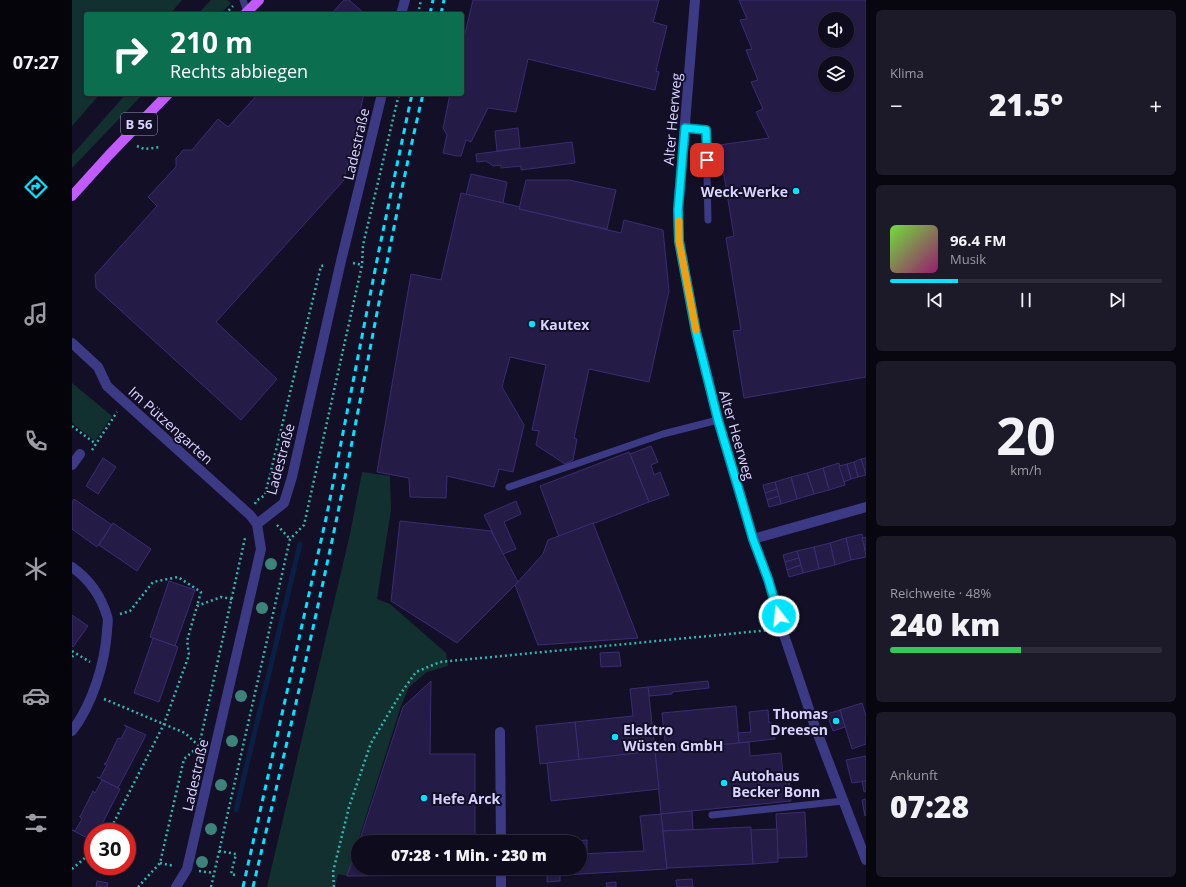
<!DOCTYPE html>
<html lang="de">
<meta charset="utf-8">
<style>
:root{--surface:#0e0b1c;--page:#1c1929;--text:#f1f3f6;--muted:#9b9ba3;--line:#2e2b3b;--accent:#00e5ff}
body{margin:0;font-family:"Open Sans",sans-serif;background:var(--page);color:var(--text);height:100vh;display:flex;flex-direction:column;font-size:15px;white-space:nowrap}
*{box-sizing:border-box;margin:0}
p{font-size:13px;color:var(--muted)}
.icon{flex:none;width:22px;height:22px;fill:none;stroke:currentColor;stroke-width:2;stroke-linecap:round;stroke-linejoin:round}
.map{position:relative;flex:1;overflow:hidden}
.details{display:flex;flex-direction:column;gap:10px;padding:10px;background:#08060f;width:320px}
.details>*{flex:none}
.guide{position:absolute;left:12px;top:12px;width:380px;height:84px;border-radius:4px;box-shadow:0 1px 3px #0004,0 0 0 1px var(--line);background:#0b6e4f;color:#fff;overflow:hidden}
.fabs{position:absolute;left:746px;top:12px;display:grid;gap:8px}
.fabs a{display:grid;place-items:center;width:36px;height:36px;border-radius:50%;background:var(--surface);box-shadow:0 1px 3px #0004,0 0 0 1px var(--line);font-size:20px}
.speed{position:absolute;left:12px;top:823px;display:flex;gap:8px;font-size:20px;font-weight:700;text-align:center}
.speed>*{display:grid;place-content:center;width:52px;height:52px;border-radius:50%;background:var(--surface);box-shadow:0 1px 3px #0004,0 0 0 1px var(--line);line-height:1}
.speed .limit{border:6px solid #d22;background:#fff;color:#111}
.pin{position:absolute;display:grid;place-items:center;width:34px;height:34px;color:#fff;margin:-17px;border-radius:8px;box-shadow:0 2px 6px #0006}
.me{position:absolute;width:44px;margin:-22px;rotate:344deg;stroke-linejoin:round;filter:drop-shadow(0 0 3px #0008)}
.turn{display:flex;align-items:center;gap:14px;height:84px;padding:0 20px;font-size:18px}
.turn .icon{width:52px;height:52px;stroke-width:2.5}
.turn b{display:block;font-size:28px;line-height:34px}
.big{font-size:30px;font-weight:800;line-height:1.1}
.details .widget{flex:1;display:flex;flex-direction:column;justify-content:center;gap:6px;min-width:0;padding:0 14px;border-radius:6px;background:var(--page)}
.details .dial{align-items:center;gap:0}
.dial b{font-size:52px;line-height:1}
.song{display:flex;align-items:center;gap:12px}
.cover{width:48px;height:48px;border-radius:6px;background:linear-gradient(135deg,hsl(100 70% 55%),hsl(320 70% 35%))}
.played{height:4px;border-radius:2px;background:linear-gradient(90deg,var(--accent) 25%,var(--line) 25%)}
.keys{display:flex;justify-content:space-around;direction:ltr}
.heat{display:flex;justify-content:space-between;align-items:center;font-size:22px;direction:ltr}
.charge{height:6px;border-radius:3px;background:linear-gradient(90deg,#34c759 48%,var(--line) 0)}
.trip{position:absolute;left:279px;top:835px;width:236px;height:40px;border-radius:20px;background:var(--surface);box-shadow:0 1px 3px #0004,0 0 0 1px var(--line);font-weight:800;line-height:40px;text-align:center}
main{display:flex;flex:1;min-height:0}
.tab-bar{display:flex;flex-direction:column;width:72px;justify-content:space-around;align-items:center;background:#06040b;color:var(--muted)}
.tab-bar .icon{width:28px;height:28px}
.tab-bar .active{color:var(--accent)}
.tab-bar b{font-size:18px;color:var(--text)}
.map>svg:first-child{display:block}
.green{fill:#12302f}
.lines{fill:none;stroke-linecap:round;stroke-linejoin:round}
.stream{stroke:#0a1f44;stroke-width:5}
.building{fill:#241b47;stroke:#3b2d73;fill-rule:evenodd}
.path{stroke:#2fb8b0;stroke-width:2.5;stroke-dasharray:2 3;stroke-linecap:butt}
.lane{stroke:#3d3a85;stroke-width:7}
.street{stroke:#3d3a85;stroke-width:10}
.primary{stroke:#c25bff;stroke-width:10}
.rail{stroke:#00e5ff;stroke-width:3;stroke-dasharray:6 5;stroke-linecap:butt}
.tree{fill:#3d827b}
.route-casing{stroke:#0095a6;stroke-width:10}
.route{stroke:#00e5ff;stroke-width:7}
.slow{stroke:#f59e0b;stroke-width:7}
.poi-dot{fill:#00e5ff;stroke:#130f26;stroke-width:1.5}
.labels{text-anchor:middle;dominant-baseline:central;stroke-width:4;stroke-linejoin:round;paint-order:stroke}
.shield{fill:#130f26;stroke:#9e99be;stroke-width:1}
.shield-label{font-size:13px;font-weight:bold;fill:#d9d4ff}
.street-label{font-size:14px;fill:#d9d4ff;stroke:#130f26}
.poi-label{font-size:14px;font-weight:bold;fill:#d9d4ff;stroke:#130f26;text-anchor:start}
</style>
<main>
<nav class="tab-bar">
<b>07:27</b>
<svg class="icon active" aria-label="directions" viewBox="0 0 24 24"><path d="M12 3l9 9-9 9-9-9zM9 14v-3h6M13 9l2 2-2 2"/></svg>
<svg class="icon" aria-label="music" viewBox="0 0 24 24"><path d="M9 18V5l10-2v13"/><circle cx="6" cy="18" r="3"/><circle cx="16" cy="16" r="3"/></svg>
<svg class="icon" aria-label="phone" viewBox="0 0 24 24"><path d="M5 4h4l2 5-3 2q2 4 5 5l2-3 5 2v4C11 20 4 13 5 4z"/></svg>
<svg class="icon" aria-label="climate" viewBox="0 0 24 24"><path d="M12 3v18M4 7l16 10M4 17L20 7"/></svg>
<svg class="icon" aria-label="car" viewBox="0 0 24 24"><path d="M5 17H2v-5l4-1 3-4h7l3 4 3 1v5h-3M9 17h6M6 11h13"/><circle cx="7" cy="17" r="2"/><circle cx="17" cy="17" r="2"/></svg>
<svg class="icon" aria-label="filters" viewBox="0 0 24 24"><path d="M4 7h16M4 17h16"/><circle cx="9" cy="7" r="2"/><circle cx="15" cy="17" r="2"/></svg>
</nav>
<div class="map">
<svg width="794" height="887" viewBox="0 0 794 887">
<rect width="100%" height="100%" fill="#130f26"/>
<g class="green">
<polygon points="0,0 110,0 98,14 14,14 14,94 28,94 0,126"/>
<polygon points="139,0 155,0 159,3 148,14 126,14"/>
<polygon points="54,94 71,94 0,168 0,155"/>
<polygon points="0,383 40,416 23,441 0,423"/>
<polygon points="290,472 318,476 319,510 305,599 318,604 374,653 376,666 355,672 337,687 329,706 275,876 266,874 263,887 195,887 278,534"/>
</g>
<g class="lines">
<polyline class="stream" points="164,810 228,544"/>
</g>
<g class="building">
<polygon points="272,0 277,0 293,14 259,14"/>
<polygon points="401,0 587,0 581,22 595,26 584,71 587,72 583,90 456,59 444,112 416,108 399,142 394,140 389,156 385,156 371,153 375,135 371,128 372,124 378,94 390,94 390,46"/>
<path d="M 667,0 L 794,0 L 794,377 L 672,398 L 661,331 L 669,330 L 654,238 L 662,236 L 647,145 L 697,138 L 684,112 L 691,109 L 679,82 L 686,80 L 674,50 L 680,49 L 668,20 L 675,19 ZM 753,19 L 775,19 L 775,41 L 753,41 ZM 753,63 L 775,63 L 775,85 L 753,85 Z"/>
<polygon points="186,94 292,94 272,180 144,322 205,379 169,420 24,288 23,275 85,206 76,197 104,167 104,158 108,154 111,150 120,150 146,119 156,127"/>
<polygon points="446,128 448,148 425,151 423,131"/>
<polygon points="500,142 503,163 449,170 449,166 429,168 429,165 421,166 414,161 405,162 404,154"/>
<polygon points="399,174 435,182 431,203 394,195"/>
<polygon points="454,180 497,180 544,190 535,229 447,209"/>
<polygon points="389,193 448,207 447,209 549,233 552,220 591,230 597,291 577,382 517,369 502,438 505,439 501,460 493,464 464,445 467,431 460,430 474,365 438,357 430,387 452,425 441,472 427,469 422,487 375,476 374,498 338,497 337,478 305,472 339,274 369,280"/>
<polygon points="579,446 586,462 579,465 582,475 588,472 597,495 577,502 558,454"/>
<polygon points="557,452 577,502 487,537 468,486"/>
<polygon points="31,458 44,467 26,494 14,486"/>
<polygon points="794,458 794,475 789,459"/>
<polygon points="789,459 794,475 786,477 782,462"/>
<polygon points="782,462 786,477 779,479 775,464"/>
<polygon points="767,463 773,485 757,490 751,468"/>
<polygon points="775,464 779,479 772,482 767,466"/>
<polygon points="751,468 757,490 742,494 735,473"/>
<polygon points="735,473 742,494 725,499 719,477"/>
<polygon points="719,477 725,499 709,504 703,482"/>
<polygon points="703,482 705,489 693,493 691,485"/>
<polygon points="705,489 707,496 695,500 693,493"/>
<polygon points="707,496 709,504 697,507 695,500"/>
<polygon points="2,499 40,525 25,547 0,529 0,502"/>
<polygon points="444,501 449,514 432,522 444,549 431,554 412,515"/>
<polygon points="328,521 419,531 446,582 385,643 319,601"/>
<polygon points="41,523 79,549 65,571 27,545"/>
<polygon points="521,523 566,638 466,645 443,585 471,554 476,540"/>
<polygon points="790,534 794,557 779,560 774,538"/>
<polygon points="794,537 794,551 790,538"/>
<polygon points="774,538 779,560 763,565 758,543"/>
<polygon points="758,543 763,565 747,569 742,547"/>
<polygon points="742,547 747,569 731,573 725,551"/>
<polygon points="725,551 727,558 713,562 711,555"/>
<polygon points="727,558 729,565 715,570 713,562"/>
<polygon points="729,565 731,573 717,577 715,570"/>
<polygon points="97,581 123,590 103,646 78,637"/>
<polygon points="0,615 16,626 1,647 0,646"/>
<polygon points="81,638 106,647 87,702 62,693"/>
<polygon points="547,652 549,666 529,667 528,653"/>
<polygon points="359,681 358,754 403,754 403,842 287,842 331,707"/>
<polygon points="636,681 637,688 600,692 600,694 577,696 576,687"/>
<polygon points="576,687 583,751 507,760 503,722 561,716 558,689"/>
<polygon points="790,703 794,716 794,744 780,749 768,710"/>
<polygon points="664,706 667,743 594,750 590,713"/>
<polygon points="696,710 697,723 700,723 703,739 667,743 666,733 679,732 677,712"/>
<polygon points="768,710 773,727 761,731 755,714"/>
<polygon points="503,722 507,760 468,764 464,726"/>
<polygon points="52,725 74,735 46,788 25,777 28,778 35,765 32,764 33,763 34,763 46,738 49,739 55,727"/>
<polygon points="677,742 678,756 709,753 711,776 717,776 719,801 589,814 583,751"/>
<polygon points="583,751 587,789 479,801 475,763"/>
<polygon points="794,756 794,781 780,783 774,760"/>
<polygon points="30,780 48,789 26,832 21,832 21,841 0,830 3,831 10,819 7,816 8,817 21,791 23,793"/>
<polygon points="790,781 794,781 794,791 792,792"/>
<polygon points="794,799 794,815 793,816 790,800"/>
<polygon points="620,811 621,830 591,831 589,814"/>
<polygon points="733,812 735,857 706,858 704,814"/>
<polygon points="589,814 595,869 491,875 491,868 508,868 508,854 572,851 568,816"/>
<polygon points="679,827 681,864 595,868 591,831"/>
<polygon points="705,829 706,862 681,864 679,830"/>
<polygon points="515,840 515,854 508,854 508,842 490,842"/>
<polygon points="286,844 286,868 403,868 403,875 275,876"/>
<polygon points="452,868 480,868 481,874 453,875"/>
<polygon points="475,874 488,875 488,881 475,882"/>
<polygon points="620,879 621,887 605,887 604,880"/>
<polygon points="25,881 36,883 35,887 24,887"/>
<polygon points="544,882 544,887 535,887 534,883"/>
</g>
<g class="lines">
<g class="path">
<polyline points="153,14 161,6"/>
<polyline points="346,14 349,0"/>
<polyline points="65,146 72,149 89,147"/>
<polyline points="281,263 290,265"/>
<polyline points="0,426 24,444"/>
<polyline points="20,450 45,412"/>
<polyline points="183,504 184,501 193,495 249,266 254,265"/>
<polyline points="205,525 218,539"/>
<polyline points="48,614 58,611 81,582 106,577 129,592 125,606"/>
<polyline points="0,651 18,662"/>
<polyline points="0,657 3,653"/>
<polyline points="32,699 113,733 127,746"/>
<polyline points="37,832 92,724 117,655 115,641 125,606 149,597 160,599"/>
<polyline points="147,851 164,854 159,874 163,875"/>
<polyline points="88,863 102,866"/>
<polyline points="0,869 21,851"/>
<polyline points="127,871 142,873"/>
<polyline points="66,887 88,863 112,759 127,746 173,538"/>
<polyline points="139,887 218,539 232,525 290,265 291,245 327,94"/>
<polyline points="262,887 261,872 277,807 299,743 329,693 344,672 368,662 698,630"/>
</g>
<g class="lane">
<polyline points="171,0 175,12"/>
<polyline points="613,128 634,130 636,220"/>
<polyline points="437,487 591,434 646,420"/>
<polyline points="640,815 771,801"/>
</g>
<g class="street">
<polyline points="623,0 606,210 607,241 624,332 646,420 681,539 696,579 710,629 742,724 794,860"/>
<polyline points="329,14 333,0"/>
<polyline points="0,343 26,367 35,386 178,515 185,524 189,549 115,869 104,887"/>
<polyline points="0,465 8,454"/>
<polyline points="185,524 212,503 220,477 269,261 310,94"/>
<polyline points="681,539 794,507"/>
<path d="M 0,567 C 17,579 29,596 35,616 C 37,620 35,626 35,631 C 33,664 20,705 0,731"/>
<polyline points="428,732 429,842"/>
<polyline points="429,868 429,887"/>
</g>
<g class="primary">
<polyline points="173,14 187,0"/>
<polyline points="0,196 37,155 96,94"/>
</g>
<g class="rail">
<polyline points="358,14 361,0"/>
<polyline points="369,14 372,0"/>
<polyline points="171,887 255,514 307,250 340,94"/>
<path d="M 181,887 C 210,764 239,641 265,517 C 294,376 318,234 351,94"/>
</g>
</g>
<g class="tree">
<circle cx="199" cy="564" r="6"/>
<circle cx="190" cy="608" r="6"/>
<circle cx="169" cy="696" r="6"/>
<circle cx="160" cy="741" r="6"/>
<circle cx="149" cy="785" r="6"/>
<circle cx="139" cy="829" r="6"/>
<circle cx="130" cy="862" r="6"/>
</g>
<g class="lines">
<defs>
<polyline id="route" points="635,160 634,130 613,128 606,210 607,241 624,332 646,420 668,494 681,539 696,579 707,616"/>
</defs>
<use href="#route" class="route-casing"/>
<use href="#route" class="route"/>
<polyline class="slow" points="607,221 607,241 624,330"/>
</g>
<g class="poi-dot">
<circle cx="724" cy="191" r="4"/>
<circle cx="460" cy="324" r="4"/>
<circle cx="764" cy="721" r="4"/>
<circle cx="543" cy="737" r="4"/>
<circle cx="652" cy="783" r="4"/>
<circle cx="352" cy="798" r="4"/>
</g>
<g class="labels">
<rect class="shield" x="49" y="113" width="36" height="22" rx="3"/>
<g class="shield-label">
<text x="67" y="124">B 56</text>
</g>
<g class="street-label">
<text transform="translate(600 119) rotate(-85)">Alter Heerweg</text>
<text transform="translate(284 144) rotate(-77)">Ladestraße</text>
<text transform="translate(99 425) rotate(42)">Im Pützengarten</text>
<text transform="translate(665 435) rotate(74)">Alter Heerweg</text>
<text transform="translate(208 459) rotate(-75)">Ladestraße</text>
<text transform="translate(123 775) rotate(-77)">Ladestraße</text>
</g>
<g class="poi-label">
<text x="716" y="191" text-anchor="end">Weck-Werke</text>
<text x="468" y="324">Kautex</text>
<text x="756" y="713" text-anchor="end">Thomas<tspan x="756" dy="16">Dreesen</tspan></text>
<text x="551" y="729">Elektro<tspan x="551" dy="16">Wüsten GmbH</tspan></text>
<text x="660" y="775">Autohaus<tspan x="660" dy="16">Becker Bonn</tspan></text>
<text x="360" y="798">Hefe Arck</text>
</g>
</g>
</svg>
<div class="fabs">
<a><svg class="icon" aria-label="sound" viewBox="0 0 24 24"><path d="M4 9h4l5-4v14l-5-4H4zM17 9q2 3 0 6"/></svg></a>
<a><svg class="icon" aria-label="layers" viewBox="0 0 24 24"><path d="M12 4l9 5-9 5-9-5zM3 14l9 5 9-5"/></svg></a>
</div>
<div class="speed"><div class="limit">30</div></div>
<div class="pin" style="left:635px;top:160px;background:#d93025"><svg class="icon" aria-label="arrive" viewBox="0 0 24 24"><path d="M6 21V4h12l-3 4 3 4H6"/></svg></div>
<svg class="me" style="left:707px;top:616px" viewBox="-20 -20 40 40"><circle r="17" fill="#00e5ff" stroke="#fff" stroke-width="3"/><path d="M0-11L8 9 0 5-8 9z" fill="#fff"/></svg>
<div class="trip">07:28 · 1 Min. · 230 m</div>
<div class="guide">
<div class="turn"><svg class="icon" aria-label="right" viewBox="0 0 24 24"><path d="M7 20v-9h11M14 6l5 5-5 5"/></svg><div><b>210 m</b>Rechts abbiegen</div></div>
</div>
</div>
<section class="details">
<div class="widget"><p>Klima</p>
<div class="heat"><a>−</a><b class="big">21.5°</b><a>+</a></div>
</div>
<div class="widget">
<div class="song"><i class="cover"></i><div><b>96.4 FM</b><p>Musik</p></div></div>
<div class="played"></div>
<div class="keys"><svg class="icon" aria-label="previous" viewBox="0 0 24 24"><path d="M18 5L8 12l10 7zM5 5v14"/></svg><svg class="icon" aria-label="pause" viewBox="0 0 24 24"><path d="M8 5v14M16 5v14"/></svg><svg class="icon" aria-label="next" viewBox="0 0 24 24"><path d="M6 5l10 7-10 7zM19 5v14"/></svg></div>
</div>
<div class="widget dial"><b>20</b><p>km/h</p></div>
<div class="widget"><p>Reichweite · 48%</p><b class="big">240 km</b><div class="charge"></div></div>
<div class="widget"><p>Ankunft</p><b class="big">07:28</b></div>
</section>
</main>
